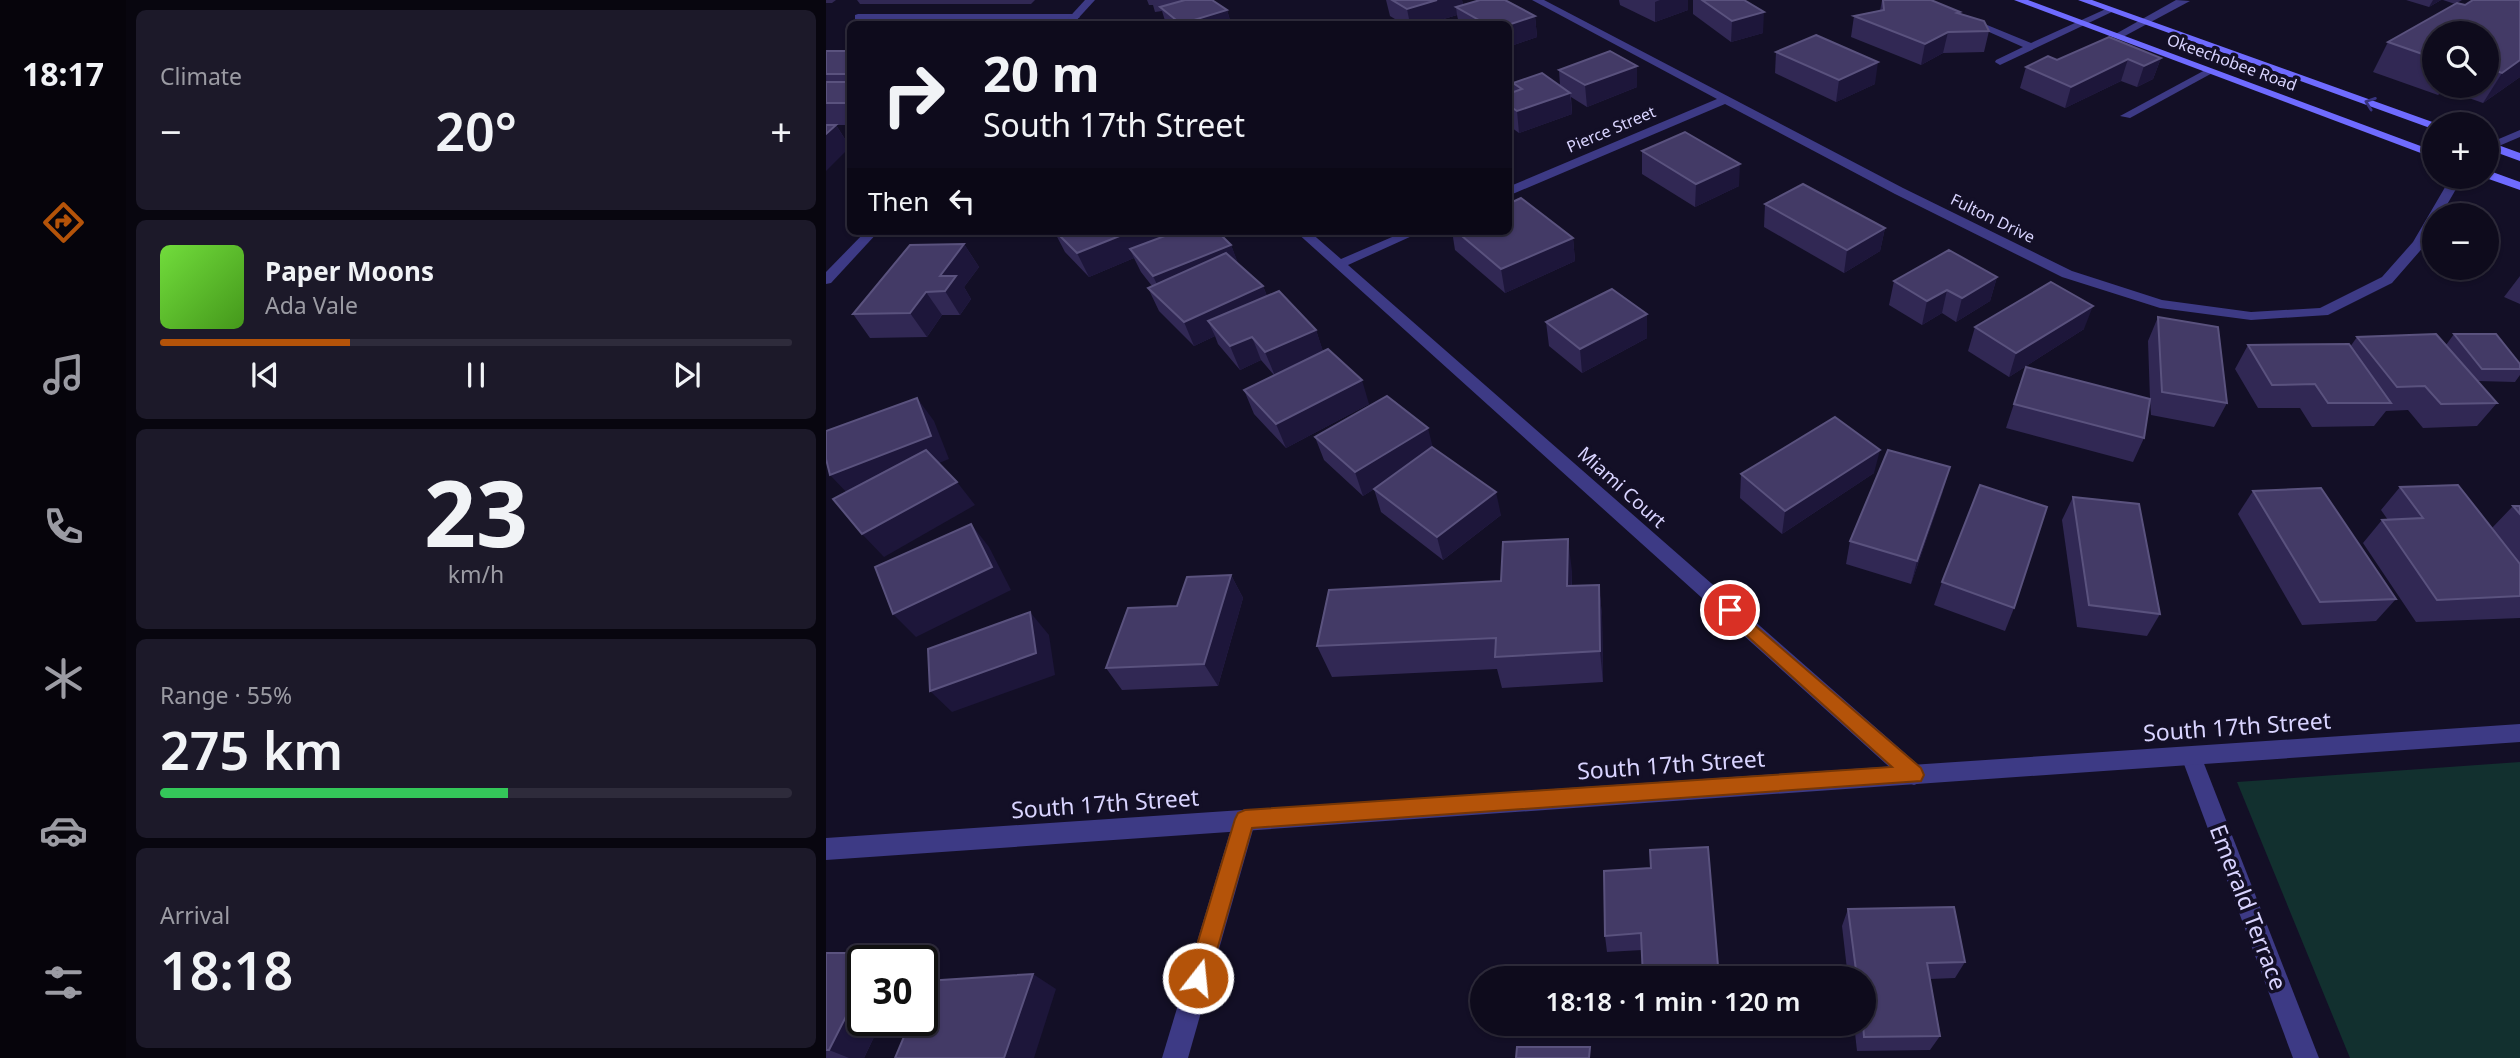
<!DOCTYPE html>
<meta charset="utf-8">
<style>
:root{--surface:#0e0b1c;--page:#1c1929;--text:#f1f3f6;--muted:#9b9ba3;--line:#2e2b3b;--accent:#b45309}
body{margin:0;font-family:"Noto Sans",sans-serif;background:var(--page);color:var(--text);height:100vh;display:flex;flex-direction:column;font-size:26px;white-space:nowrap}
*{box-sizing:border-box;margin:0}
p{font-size:23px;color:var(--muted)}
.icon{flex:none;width:38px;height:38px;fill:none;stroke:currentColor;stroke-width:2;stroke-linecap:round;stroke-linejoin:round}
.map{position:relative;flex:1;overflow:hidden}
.panel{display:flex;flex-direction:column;gap:10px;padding:10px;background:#08060f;width:700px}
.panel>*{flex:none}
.top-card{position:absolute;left:21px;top:21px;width:665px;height:214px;border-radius:10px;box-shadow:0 2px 5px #0004,0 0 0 2px var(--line);background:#0e0b1c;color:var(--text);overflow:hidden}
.controls{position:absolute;left:1596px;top:21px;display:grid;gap:14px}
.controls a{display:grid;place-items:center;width:77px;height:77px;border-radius:50%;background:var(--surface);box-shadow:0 2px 5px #0004,0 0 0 2px var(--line);font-size:35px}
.speed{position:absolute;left:21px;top:945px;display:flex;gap:14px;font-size:35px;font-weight:700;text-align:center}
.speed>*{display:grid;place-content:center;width:91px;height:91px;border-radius:50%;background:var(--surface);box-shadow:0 2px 5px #0004,0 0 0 2px var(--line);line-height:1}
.speed .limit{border:4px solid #111;border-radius:10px;background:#fff;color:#111}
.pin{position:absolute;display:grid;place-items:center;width:60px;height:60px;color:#fff;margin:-30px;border:4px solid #fff;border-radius:50%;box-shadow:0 2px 7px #0007}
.me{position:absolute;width:77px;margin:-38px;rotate:16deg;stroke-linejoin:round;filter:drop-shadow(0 0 5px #0008)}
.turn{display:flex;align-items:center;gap:24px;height:147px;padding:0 21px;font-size:32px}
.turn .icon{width:91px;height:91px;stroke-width:2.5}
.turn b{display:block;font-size:49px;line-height:60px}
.then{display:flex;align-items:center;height:66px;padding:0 21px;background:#0003;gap:14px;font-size:26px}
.big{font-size:52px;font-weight:600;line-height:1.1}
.panel .card{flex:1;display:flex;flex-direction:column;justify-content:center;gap:10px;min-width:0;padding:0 24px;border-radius:10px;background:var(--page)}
.panel .dial{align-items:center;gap:0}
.dial b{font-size:91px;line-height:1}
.song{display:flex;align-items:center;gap:21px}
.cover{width:84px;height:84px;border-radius:10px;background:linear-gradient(135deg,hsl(100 70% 55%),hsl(100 70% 35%))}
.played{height:7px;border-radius:4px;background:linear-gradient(90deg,var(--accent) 30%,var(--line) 30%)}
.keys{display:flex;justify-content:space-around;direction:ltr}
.heat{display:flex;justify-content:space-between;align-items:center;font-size:38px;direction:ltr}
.charge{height:10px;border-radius:5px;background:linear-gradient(90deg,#34c759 55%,var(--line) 0)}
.trip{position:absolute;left:644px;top:966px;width:406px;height:70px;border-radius:35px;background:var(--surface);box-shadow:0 2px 5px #0004,0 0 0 2px var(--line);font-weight:600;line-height:70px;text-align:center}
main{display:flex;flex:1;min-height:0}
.tab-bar{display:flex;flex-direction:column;width:126px;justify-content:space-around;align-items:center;background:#06040b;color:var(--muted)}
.tab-bar .icon{width:49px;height:49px}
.tab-bar .selected{color:var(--accent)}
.tab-bar b{font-size:32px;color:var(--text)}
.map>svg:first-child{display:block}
.green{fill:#12302f}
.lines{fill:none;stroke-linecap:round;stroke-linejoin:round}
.service{fill:#3d3a85;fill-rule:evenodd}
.minor{fill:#3d3a85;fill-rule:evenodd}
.tertiary{fill:#3d3a85;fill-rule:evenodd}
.secondary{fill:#6f6bff;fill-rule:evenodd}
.wall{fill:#312854;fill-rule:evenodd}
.shaded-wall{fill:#1d163a}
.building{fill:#433a66;stroke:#5a527e;stroke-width:2}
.oneway{stroke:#38347d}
.route{fill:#b45309;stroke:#753606;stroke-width:2}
.labels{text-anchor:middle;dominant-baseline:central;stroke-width:7;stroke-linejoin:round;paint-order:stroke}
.far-street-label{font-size:16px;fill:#d9d4ff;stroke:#130f26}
.street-label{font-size:19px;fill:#d9d4ff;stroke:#130f26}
.near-street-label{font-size:23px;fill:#d9d4ff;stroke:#130f26}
</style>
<main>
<nav class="tab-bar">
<b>18:17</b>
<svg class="icon selected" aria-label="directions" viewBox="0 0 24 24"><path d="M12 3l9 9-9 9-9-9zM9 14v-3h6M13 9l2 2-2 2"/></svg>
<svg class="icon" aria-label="music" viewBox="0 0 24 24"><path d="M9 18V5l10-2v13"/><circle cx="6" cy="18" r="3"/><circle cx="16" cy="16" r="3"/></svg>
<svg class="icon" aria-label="phone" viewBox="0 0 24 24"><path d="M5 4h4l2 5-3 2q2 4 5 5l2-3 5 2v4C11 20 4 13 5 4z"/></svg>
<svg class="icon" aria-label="climate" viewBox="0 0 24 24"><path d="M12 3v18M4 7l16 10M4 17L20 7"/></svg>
<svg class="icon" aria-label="car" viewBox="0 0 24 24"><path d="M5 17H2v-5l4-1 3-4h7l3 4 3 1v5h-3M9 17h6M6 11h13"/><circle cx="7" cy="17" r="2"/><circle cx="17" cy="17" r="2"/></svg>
<svg class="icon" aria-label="filters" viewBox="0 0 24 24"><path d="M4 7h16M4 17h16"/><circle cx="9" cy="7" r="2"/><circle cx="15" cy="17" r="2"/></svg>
</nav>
<section class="panel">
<div class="card"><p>Climate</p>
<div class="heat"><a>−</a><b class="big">20°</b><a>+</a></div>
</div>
<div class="card">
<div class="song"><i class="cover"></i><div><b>Paper Moons</b><p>Ada Vale</p></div></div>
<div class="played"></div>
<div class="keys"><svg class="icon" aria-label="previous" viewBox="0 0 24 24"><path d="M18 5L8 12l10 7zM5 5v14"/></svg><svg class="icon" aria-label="pause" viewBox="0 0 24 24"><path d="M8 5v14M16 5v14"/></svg><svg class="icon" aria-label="next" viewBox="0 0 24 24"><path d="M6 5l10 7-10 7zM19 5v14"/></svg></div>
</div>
<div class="card dial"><b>23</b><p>km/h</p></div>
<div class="card"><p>Range · 55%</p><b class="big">275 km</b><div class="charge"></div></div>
<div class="card"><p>Arrival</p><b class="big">18:18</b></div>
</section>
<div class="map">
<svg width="1694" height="1058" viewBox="0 0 1694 1058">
<rect width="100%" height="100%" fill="#130f26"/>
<polygon class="green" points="1694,762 1694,1058 1524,1058 1411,782"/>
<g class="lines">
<g class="service">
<polygon points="1350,0 1364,1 1295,38 1286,36"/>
<polygon points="1282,8 1290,10 1174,65 1169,62 1170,60 1197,47 1136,20 1144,18 1205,43"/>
<polygon points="32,14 249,14 254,17 249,20 29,19 29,15"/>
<polygon points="1381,69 1390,71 1304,118 1294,116"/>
</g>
<g class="minor">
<polygon points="706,0 718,0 1077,188 1246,271 1336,300 1425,312 1494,308 1556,277 1587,242 1625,177 1637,177 1615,215 1608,215 1608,228 1600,244 1566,283 1502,315 1425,320 1334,308 1236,277 1069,194 899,104 682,196 682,187 891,99"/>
<polygon points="469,231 483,231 515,259 580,231 597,231 522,265 1096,768 1099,775 1096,782 1088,785 1080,782"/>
<polygon points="1365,747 1372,749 1375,756 1493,1058 1467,1058 1355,756 1358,749"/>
<polygon points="419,809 427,812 430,819 362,1058 336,1058 408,819 411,812"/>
</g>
<g class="tertiary">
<polygon points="259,0 269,0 247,24 237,24"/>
<polygon points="1694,130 1694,137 1661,151 1661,144"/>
<polygon points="40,231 53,231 5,283 0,284 0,272"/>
<polygon points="1694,724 1694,742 0,860 0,838"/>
</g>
<g class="secondary">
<polygon points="1188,0 1202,0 1608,151 1608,158"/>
<polygon points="1252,0 1266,0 1612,124 1608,124 1608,129 1604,128"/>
<polygon points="1661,141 1694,153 1694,161 1661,149"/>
<polygon points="1661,170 1694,182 1694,190 1657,177 1661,177"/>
</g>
</g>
<g class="wall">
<polygon points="0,0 10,0 6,3 0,3"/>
<polygon points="31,0 209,0 205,4 34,4"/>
<polygon points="321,0 386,0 401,10 405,24 340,24 336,11 329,12 327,5 323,5"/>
<polygon points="560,0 636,0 637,5 654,0 679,0 709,16 711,37 682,47 682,24 633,24 631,15 601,24 577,24 564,16"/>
<polygon points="793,0 862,0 862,10 829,22 794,5"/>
<polygon points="867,0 918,0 937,33 905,42 867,14"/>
<polygon points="1056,0 1105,0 1134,12 1133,14 1163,31 1158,52 1117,53 1095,65 1025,37 1028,16 1054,11"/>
<polygon points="1580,0 1615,0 1603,7"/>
<path d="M 1617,0 L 1636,0 L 1631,3 L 1639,5 L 1647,0 L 1694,0 L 1694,77 L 1657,103 L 1620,90 L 1612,95 L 1547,72 L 1562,42 L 1629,4 ZM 1608,33 L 1661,33 L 1661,86 L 1608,86 Z"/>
<polygon points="0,51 24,51 24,125 10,125 24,147 0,125"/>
<polygon points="950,52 1049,84 1010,102 949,73"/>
<polygon points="1335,58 1327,79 1311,87 1295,81 1239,108 1194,88 1200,67 1231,60"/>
<polygon points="733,70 811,87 761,107 745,97 746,114 693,133 682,125 682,94 688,92 687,83 734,86"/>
<polygon points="816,151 913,186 869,207 816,174"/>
<polygon points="939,204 1059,228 1054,251 1018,273 938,227"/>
<polygon points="228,231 391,231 405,245 412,264 437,286 441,296 490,330 497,352 543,404 460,448 428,414 418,390 448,375 435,360 414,370 392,344 389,336 368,346 333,311 322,288 326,286 315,272 308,258 263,277 239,252"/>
<polygon points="626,231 682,231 747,238 749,261 679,293 629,250"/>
<polygon points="138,244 153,267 138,287 145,299 134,315 116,315 101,337 44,338 27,314"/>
<polygon points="1694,276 1694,304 1678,297"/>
<polygon points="1171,277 1164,301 1130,322 1116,313 1096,325 1063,305 1068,281"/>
<polygon points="1332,317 1401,403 1388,427 1325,415 1324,400 1318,438 1307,462 1180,428 1200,367 1324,399 1322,341"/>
<polygon points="720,322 821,338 756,373 723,346"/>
<polygon points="1149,327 1258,329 1183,377 1142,351"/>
<polygon points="1628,334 1694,364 1694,375 1689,382 1652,381 1671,403 1651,426 1597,428 1582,410 1560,411 1548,426 1486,427 1474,408 1432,408 1409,369 1422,345 1524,347 1531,337 1620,345"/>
<polygon points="489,437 607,448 675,515 617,560 555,512 548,489 537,496 498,460"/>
<polygon points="1048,473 956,534 914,498 915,474"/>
<polygon points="1574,487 1666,528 1687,506 1694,506 1694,618 1590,622 1537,543 1556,520 1562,520 1555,510"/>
<polygon points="1117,491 1085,584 1020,564 1024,541"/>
<polygon points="1427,491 1570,599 1550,621 1476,625 1412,514"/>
<polygon points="1247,497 1334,614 1321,636 1251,627 1236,520"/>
<polygon points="746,571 746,586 773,585 776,616 777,682 676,688 671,669 506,677 491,646"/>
<polygon points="405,575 417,598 392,686 296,690 280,668 351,606"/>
<polygon points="1116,582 1188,608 1179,631 1108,605"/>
<polygon points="882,847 816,950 781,952 779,936 825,868"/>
<polygon points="1022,909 1139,962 1129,978 1104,979 1114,1036 1104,1050 1031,1051 1028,1024 1038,1024 1038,978 1022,978 1016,926"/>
<polygon points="0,953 37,1020 56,1020 38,1058 0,1058"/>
</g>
<g class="shaded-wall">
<polygon points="611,0 636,0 638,12 630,7 631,15 601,24 584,24 581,9"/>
<polygon points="834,0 862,0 862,10 829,22 829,2"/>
<polygon points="1607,0 1615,0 1603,7"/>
<polygon points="401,10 405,24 355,24"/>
<polygon points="938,12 937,33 905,42 906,21"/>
<polygon points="709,16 711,37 682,47 682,25"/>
<polygon points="1122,32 1117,53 1095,65 1099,44"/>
<polygon points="1335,58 1327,79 1311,87 1318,66"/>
<polygon points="1302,59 1295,81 1239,108 1245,87"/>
<polygon points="1694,60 1694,77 1657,103 1676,73"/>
<polygon points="1052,62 1049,84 1010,102 1013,80"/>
<polygon points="811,66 811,87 761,107 759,85"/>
<polygon points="1618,86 1623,86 1620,90 1612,95"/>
<polygon points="744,93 746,114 693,133 691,111"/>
<polygon points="10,125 24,147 0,171 0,134"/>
<polygon points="914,164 913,186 869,207 870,184"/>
<polygon points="1059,228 1054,251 1018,273 1021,250"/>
<polygon points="306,231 366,231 304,249 308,258 263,277 251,253"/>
<polygon points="747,238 749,261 679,293 675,269"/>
<polygon points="138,244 153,267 138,287 145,299 134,315 119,291 114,276"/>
<polygon points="405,245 414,268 338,299 327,276"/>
<polygon points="1171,277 1164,301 1130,322 1136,298"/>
<polygon points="437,286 446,309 382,321 389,336 368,346 358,322"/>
<polygon points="1121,290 1116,313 1096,325 1101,301"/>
<polygon points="100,292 116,315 101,337 84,313"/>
<polygon points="1267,306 1258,329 1183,377 1190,353"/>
<polygon points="821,314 821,338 756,373 754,349"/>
<polygon points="490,330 498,354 449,376 439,352"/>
<polygon points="426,337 435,360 414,370 404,346"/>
<polygon points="536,380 543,404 460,448 450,424"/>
<polygon points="91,398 108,421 123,459 26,498 4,475"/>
<polygon points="602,428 608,452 537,496 529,472"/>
<polygon points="1054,450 1048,473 956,534 959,511"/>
<polygon points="1124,467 1117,491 1085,584 1091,561"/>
<polygon points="131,482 149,505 58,557 36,534"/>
<polygon points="670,492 675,515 617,560 611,537"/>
<polygon points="145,524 163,547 185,590 90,637 67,614"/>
<polygon points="742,539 746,571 745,618 741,586"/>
<polygon points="405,575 417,598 392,686 378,664"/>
<polygon points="773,585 776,616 777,682 774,651"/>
<polygon points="204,612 223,635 229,675 126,712 104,691"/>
<polygon points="52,953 66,961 48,961"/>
<polygon points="207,974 230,989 208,1058 178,1058"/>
<polygon points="37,983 37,1020 56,1020 38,1058 23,1058 3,1050"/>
</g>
<g class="building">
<polygon points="359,0 386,0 401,10 355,24 334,7"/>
<polygon points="566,0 611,0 581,9"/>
<polygon points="654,0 679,0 709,16 682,25 660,24 630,7"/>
<polygon points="876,0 918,0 938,12 906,21"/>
<polygon points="1057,0 1105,0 1134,12 1131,13 1158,21 1163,31 1122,32 1099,44 1028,16 1058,10"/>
<polygon points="1647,0 1694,0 1694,60 1676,73 1661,68 1661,33 1608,33 1608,58 1562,42 1631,3 1639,5"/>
<polygon points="990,35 1052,62 1013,80 950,52"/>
<polygon points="1283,37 1335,58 1318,66 1302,59 1245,87 1200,67 1222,56 1231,60"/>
<rect x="0" y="51" width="24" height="23"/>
<polygon points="784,51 811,66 759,85 733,70"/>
<polygon points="716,73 744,93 691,111 682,105 682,94 696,89 687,83"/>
<rect x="0" y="82" width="24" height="21"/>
<polygon points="0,125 10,125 0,134"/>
<polygon points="859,132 914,164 870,184 816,151"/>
<polygon points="977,184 1059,228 1021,250 939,204"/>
<polygon points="695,198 747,238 675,269 630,231 682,231 682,204"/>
<polygon points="229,231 306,231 251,253"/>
<polygon points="352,231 391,231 405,245 327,276 304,249"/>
<polygon points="138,244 114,276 130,276 119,291 100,292 84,313 27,314 84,245"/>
<polygon points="1123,250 1171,277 1136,298 1121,290 1101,301 1068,281"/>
<polygon points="400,253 437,286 358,322 322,288"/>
<polygon points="1225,282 1267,306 1190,353 1149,327"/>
<polygon points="786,289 821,314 754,349 720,322"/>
<polygon points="453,291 490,330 439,352 426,337 404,346 382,321"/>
<polygon points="1332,317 1392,327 1401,403 1336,392"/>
<polygon points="1610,334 1671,403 1615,404 1599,386 1571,387 1531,337"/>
<polygon points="1628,334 1670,334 1694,364 1694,369 1656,369"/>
<polygon points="1523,344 1565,403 1502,403 1489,384 1446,385 1422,345"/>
<polygon points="502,349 536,380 450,424 418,390"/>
<polygon points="1200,367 1324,399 1318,438 1188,404"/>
<polygon points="561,396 602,428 529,472 489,437"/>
<polygon points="91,398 105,436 4,475 0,459 0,431"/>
<polygon points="1009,417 1054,450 959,511 915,474"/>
<polygon points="606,447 670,492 611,537 548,489"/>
<polygon points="100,450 131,482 36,534 7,499"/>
<polygon points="1062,450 1124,467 1091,561 1024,541"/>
<polygon points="1154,485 1221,507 1188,608 1116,582"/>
<polygon points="1632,485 1694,564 1694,596 1611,600 1556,520 1597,518 1574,487"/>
<polygon points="1495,488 1570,599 1494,602 1427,491"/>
<polygon points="1247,497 1313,504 1334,614 1263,605"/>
<polygon points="1687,506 1694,506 1694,514"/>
<polygon points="145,524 166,567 67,614 49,567"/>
<polygon points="742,539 741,586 773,585 774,651 669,657 670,638 491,646 503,590 675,581 677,542"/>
<polygon points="405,575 378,664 280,668 302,608 351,606 361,577"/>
<polygon points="204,612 210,653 104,691 102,649"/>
<polygon points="882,847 893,978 817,978 815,933 779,936 778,871 825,868 824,850"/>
<polygon points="1128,907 1139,962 1101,963 1114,1036 1038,1037 1037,1024 1038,1024 1038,978 1031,978 1022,909"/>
<polygon points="0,953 52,953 48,961 37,961 37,983 3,1050 0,1050"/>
<polygon points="207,974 178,1058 69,1058 85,1020 96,1020 96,991 100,981"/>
<polygon points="691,1047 764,1047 763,1058 690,1058"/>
</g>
<defs><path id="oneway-chevron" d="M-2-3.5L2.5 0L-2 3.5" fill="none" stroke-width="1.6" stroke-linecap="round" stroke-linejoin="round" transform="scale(1.75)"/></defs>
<use class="oneway" href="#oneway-chevron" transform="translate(1544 103) rotate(-160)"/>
<polygon class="route" points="904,604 1095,768 1098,775 1095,781 426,828 383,978 380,986 372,989 365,986 361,978 409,819 412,813 419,810 1066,767 898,615 895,610 898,606"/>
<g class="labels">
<g class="far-street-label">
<text transform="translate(1406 62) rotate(20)">Okeechobee Road</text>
<text transform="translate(785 129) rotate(-23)">Pierce Street</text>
<text transform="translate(1167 218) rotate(26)">Fulton Drive</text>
</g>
<g class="street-label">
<text transform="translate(796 487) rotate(42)">Miami Court</text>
</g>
<g class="near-street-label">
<text transform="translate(1411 726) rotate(-4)">South 17th Street</text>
<text transform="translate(845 764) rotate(-4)">South 17th Street</text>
<text transform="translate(279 803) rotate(-4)">South 17th Street</text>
<text transform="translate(1423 907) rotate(69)">Emerald Terrace</text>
</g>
</g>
</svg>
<div class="controls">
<a><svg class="icon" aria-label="search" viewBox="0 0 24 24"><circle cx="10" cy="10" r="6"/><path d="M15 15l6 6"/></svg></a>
<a>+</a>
<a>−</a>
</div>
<div class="speed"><div class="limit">30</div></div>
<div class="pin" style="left:904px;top:610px;background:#d93025"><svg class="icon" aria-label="arrive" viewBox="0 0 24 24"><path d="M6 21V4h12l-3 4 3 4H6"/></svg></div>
<svg class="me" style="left:372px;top:978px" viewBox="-20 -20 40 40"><circle r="17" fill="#b45309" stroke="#fff" stroke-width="3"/><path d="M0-11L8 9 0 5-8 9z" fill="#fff"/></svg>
<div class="trip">18:18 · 1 min · 120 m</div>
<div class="top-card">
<div class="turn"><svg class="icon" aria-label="right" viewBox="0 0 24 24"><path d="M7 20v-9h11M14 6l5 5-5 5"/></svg><div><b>20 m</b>South 17th Street</div></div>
<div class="then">Then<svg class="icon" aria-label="left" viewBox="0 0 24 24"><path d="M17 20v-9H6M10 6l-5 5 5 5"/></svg></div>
</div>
</div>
</main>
